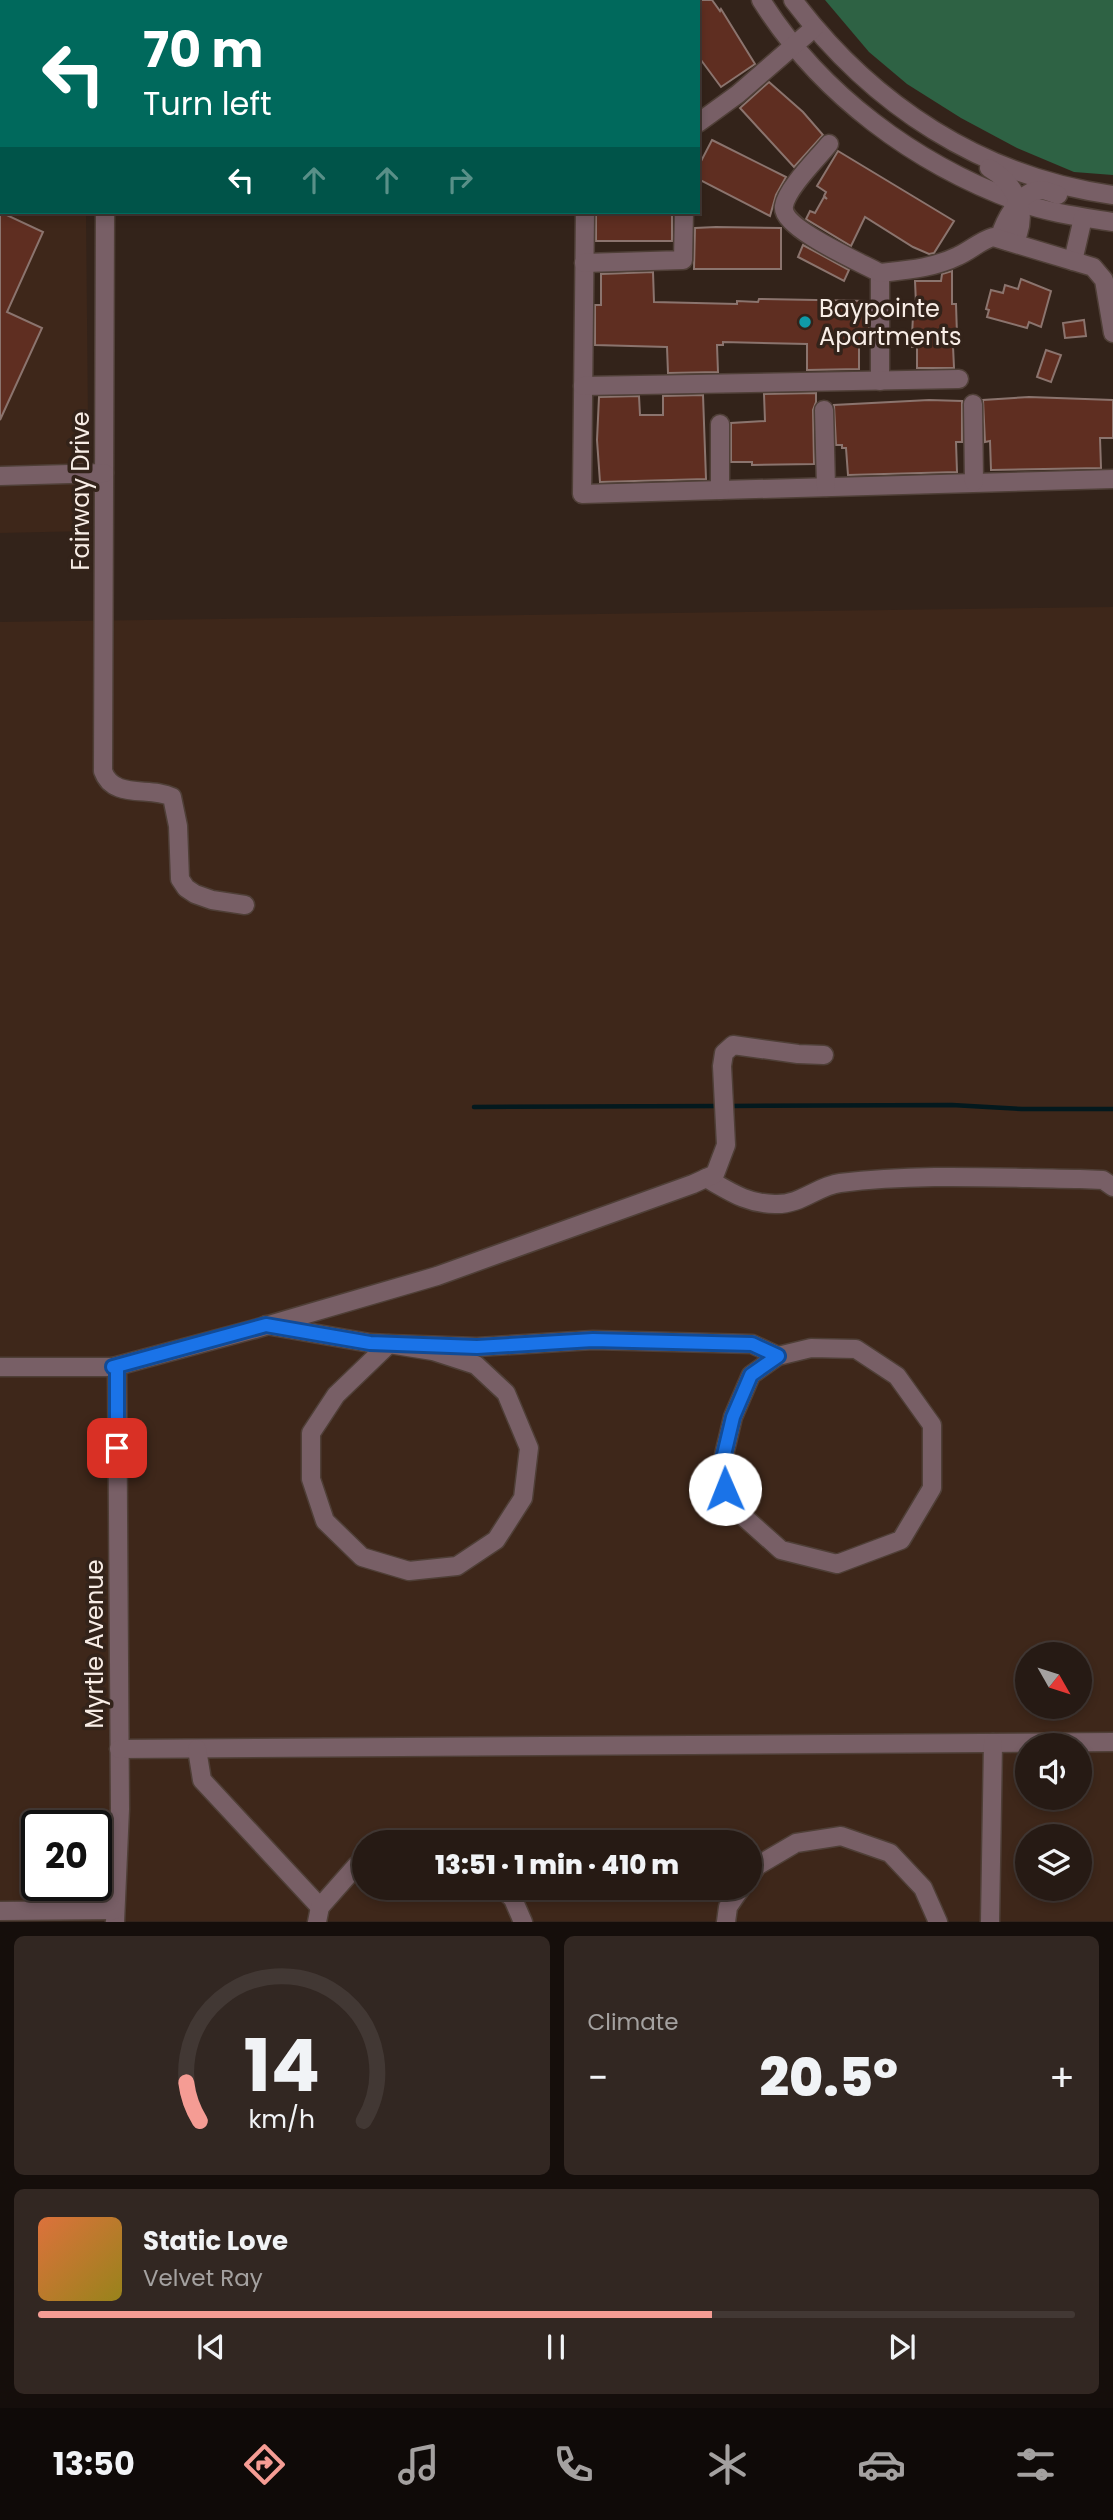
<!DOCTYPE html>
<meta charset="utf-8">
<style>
:root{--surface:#261a14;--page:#322722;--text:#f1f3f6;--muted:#a4a1a0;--line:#423834;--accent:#f59c94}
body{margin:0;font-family:Poppins,sans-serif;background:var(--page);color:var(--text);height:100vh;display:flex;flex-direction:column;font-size:26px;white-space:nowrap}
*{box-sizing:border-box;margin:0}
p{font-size:23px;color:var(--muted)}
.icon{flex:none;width:38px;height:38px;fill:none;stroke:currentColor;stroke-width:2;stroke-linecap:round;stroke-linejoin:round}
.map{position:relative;height:1922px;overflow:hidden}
.details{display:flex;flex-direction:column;gap:14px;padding:14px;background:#150e0b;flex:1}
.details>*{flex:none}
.banner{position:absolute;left:0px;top:0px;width:700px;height:214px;box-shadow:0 4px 10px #0003,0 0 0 2px var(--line);background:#00695c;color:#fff;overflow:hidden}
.needle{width:46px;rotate:129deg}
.fabs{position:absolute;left:1015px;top:1642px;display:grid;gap:14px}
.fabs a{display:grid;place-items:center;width:77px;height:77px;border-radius:50%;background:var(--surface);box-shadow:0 4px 10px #0003,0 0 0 2px var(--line);font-size:35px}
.speed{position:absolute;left:21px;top:1810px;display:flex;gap:14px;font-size:35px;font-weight:700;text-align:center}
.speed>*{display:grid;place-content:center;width:91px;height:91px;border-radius:50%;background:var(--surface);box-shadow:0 4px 10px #0003,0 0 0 2px var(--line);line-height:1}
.speed .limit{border:4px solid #111;border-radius:10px;background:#fff;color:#111}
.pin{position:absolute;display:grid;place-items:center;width:60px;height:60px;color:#fff;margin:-30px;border-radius:14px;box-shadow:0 4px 10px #0006}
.me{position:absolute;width:77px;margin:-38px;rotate:359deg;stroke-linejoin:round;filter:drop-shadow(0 0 5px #0008)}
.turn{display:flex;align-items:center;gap:24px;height:147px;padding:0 28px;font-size:32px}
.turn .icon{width:91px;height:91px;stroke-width:2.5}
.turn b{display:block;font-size:49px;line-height:60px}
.lanes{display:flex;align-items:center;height:66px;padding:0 28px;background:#0003;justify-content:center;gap:35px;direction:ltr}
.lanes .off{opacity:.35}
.big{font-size:52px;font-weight:800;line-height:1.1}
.details .card{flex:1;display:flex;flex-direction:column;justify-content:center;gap:10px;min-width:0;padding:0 24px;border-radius:10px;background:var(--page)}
.details .dial{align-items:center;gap:0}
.dial svg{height:182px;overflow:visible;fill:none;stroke:var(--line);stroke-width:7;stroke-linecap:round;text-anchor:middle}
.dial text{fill:var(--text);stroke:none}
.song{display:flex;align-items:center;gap:21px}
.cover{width:84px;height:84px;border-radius:10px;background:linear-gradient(135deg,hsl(20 70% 55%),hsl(50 70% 35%))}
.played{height:7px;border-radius:4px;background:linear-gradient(90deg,var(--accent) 65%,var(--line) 65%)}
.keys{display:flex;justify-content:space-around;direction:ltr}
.heat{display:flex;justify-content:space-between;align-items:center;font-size:38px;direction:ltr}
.details .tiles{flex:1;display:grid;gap:14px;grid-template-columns:1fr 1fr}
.card:last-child{grid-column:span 2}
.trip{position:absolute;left:352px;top:1830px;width:410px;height:70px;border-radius:35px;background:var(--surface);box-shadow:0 4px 10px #0003,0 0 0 2px var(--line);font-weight:800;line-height:70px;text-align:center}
.tab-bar{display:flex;height:112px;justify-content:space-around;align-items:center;background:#0f0a08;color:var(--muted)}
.tab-bar .icon{width:49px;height:49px}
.tab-bar .on{color:var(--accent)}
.tab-bar b{font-size:32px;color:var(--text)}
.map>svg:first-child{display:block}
.built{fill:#3e271a;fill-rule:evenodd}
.forest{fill:#2e6244}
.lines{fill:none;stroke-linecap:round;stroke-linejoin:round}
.stream{stroke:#03191e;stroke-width:4.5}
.building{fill:#5f2e21;stroke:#8b746e;stroke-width:2}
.minor-casing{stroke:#4f3f37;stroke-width:21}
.minor{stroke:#785f66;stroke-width:18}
.route-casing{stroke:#114b97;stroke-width:18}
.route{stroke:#1a73e8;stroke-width:12}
.culture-dot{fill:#0f9aa8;stroke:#33231a;stroke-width:2.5}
.labels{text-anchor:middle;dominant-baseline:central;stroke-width:7;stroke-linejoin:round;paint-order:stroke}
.poi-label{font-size:24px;fill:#f8ede6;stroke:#33231a;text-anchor:start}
.street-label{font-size:24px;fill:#f8ede6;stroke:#33231a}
</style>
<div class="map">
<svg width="1113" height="1922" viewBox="0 0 1113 1922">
<rect width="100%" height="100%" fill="#33231a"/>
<g class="built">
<polygon points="0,0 83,0 2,2 2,212 86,212 89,531 0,533 0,420 42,328 7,312 43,232 0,212"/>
<path d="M 1113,607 L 1113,1921 L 0,1921 L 0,622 ZM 1027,1654 L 1080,1654 L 1080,1706 L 1027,1706 ZM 1027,1745 L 1080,1745 L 1080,1797 L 1027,1797 ZM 37,1825 L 96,1825 L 96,1885 L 37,1885 ZM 1027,1836 L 1080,1836 L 1080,1888 L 1027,1888 ZM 364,1843 L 749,1843 L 749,1888 L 364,1888 Z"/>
</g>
<polygon class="forest" points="825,0 1113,0 1113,175 1074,172 1017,148 961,118 907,84 869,52"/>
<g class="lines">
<g class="stream">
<polyline points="729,1106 952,1105 1022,1109 1113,1109"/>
<polyline points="474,1107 720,1106"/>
</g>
</g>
<g class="building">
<polygon points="698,0 712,0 720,11 721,9 755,64 721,87 698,56"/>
<polygon points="769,82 803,112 823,135 794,167 740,108"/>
<polygon points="712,140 786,177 776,195 770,216 698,179 698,167"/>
<polygon points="838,151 954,221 934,253 929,254 913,247 865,217 851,246 806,219 810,211 815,213 824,197 827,199 824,196 826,192 817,186"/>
<polygon points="0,212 43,232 7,312 42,328 0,420"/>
<rect x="596" y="212" width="76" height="29"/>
<polygon points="716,227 781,228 781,269 694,269 695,228"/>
<polygon points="803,245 849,270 844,281 798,257"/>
<polygon points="952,271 952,304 956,304 957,335 957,346 953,346 954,368 917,368 917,347 912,347 912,335 913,316 911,304 916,304 915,281 941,281 942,274"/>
<polygon points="653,272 654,302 737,304 737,301 758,302 759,299 869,301 869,342 859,342 859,369 807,370 807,344 723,342 723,345 717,345 718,372 668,373 667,347 595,345 595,305 601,305 601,274"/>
<polygon points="1021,279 1051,291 1041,327 1029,322 1027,328 987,317 989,310 986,309 991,290 1003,293 1005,285 1018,289"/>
<polygon points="1084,320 1086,336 1065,338 1063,323"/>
<polygon points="1046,350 1061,355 1051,382 1037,377"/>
<polygon points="816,393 816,402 813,410 814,464 752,465 752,462 731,462 731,423 765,421 764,394"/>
<polygon points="703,395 706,479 600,482 597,440 599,397 639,396 640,415 663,415 663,396"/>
<polygon points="1029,397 1113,400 1113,438 1100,438 1101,468 991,470 990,441 985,442 983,400"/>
<polygon points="929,400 962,401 962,442 956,442 957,472 848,475 846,448 842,448 842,445 836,445 834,405"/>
</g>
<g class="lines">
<defs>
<g id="minor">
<path d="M 761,0 C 820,94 915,164 1019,202 C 1049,213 1082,217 1113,222"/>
<path d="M 793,0 C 872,105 982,177 1113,195"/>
<polyline points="105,2 105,0"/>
<polyline points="586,2 586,0"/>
<polyline points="698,123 738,94 814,28"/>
<path d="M 829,144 C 817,159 787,188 784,206 C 780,228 862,263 880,273 L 880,381"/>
<path d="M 989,168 C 1013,182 1027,207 1018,234 L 1007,241 L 1002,230 C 1008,215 1022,190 1041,190 C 1046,190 1053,193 1058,195"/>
<path d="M 105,212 L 103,771 C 113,800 150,786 172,797 L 178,826 L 180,879 L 186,888 L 195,894 L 212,900 L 245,905"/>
<polyline points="585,212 582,494 1113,479"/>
<polyline points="1073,261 1083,218"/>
<polyline points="584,263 683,260 684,212"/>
<path d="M 880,273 C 907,270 934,268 958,256 C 971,250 980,241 993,237 L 1093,267 L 1104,280 L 1113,333"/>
<polyline points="583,386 959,379"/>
<polyline points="973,404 974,482"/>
<polyline points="824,410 826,487"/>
<polyline points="0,476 104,473"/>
<polyline points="720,490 720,424"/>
<path d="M 706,1178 C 729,1191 747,1204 775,1204 C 801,1205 817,1186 840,1183 C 919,1173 1000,1178 1080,1179 L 1103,1180 L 1113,1187"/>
<polyline points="266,1325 370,1343 389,1344 477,1347 593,1340 752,1344 778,1356 811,1348 856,1349 897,1376 932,1425 932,1488 901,1540 837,1564 781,1550 744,1517 725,1489 723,1459 733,1417 751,1375 778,1356"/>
<polygon points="389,1344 433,1351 476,1365 506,1393 529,1448 523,1498 496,1540 457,1566 409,1571 362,1557 325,1521 311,1479 311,1433 336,1395"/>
<polyline points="0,1367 117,1367 120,1809 115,1922"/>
<polyline points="113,1367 255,1329 437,1276 693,1184 715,1174 726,1145 722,1066 724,1053 733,1045 798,1054 824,1055"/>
<polyline points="119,1749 1113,1742"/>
<polyline points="197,1749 202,1780 320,1907"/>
<polyline points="749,1878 757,1866 796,1843 841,1836 890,1853 923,1888 938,1922"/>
<polyline points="502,1888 513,1899 523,1922"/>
<polyline points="0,1911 115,1910"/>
<polyline points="317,1922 320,1907 357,1865 364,1861"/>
<polyline points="726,1922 728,1907 741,1888"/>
<polyline points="990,1922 993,1743"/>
</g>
</defs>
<use href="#minor" class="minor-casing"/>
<use href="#minor" class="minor"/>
</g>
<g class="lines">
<defs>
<polyline id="route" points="117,1448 117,1367 113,1367 266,1325 370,1343 477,1347 593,1340 752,1344 778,1356 751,1375 733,1417 723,1459 725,1489"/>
</defs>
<use href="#route" class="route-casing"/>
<use href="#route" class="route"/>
</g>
<circle class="culture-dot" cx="805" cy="322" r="7"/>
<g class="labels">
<g class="poi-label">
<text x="819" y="308">Baypointe<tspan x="819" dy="28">Apartments</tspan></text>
</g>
<g class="street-label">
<text transform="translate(80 491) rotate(-90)">Fairway Drive</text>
<text transform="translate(94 1644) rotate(-90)">Myrtle Avenue</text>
</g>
</g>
</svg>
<div class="fabs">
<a><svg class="needle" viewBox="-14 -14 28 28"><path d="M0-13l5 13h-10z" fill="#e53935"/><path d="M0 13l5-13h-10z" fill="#a4a1a0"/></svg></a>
<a><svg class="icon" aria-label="sound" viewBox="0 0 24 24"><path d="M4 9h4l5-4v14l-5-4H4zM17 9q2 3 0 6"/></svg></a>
<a><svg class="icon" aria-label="layers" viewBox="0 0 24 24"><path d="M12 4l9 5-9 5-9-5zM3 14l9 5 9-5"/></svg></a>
</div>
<div class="speed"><div class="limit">20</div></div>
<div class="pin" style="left:117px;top:1448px;background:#d93025"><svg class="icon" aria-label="arrive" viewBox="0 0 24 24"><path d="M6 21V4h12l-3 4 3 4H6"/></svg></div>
<svg class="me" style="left:725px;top:1489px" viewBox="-20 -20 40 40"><circle r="19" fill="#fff"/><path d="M0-13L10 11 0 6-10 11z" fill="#1a73e8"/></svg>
<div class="trip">13:51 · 1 min · 410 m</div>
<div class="banner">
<div class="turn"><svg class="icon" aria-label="left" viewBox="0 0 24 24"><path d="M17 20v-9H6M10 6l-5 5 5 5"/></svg><div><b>70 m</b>Turn left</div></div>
<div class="lanes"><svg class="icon" aria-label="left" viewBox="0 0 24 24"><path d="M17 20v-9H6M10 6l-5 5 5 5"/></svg><svg class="icon off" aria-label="ahead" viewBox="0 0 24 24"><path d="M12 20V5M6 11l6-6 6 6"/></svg><svg class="icon off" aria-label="ahead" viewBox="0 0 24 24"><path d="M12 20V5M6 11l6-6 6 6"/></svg><svg class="icon off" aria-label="right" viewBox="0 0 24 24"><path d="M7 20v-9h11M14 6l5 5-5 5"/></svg></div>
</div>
</div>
<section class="details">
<div class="tiles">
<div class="card dial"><svg viewBox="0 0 100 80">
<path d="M14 69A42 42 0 1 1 86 69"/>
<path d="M14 69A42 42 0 0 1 8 52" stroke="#f59c94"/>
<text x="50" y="56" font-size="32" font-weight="700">14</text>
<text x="50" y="72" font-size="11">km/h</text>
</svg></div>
<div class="card"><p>Climate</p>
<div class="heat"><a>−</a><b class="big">20.5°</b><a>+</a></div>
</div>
<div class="card">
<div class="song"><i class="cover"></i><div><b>Static Love</b><p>Velvet Ray</p></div></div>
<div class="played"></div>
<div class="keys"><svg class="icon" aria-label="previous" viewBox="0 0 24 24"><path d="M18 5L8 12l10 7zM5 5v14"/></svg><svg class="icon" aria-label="pause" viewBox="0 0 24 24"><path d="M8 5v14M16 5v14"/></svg><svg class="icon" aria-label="next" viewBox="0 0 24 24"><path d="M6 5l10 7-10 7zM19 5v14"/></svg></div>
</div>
</div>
</section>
<nav class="tab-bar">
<b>13:50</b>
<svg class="icon on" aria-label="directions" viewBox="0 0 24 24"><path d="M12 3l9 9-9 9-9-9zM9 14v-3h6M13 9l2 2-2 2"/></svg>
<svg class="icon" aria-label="music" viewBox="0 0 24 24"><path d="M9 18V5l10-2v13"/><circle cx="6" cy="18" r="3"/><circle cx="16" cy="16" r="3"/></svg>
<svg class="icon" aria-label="phone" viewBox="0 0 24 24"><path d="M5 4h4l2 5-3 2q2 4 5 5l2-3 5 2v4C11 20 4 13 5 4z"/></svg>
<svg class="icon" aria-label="climate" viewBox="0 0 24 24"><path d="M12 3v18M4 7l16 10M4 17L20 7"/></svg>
<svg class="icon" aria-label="car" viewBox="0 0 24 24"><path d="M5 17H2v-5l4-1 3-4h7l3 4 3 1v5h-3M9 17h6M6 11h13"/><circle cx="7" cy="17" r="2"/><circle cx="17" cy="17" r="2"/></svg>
<svg class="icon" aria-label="filters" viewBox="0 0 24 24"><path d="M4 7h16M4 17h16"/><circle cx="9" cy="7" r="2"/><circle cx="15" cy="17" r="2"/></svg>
</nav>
